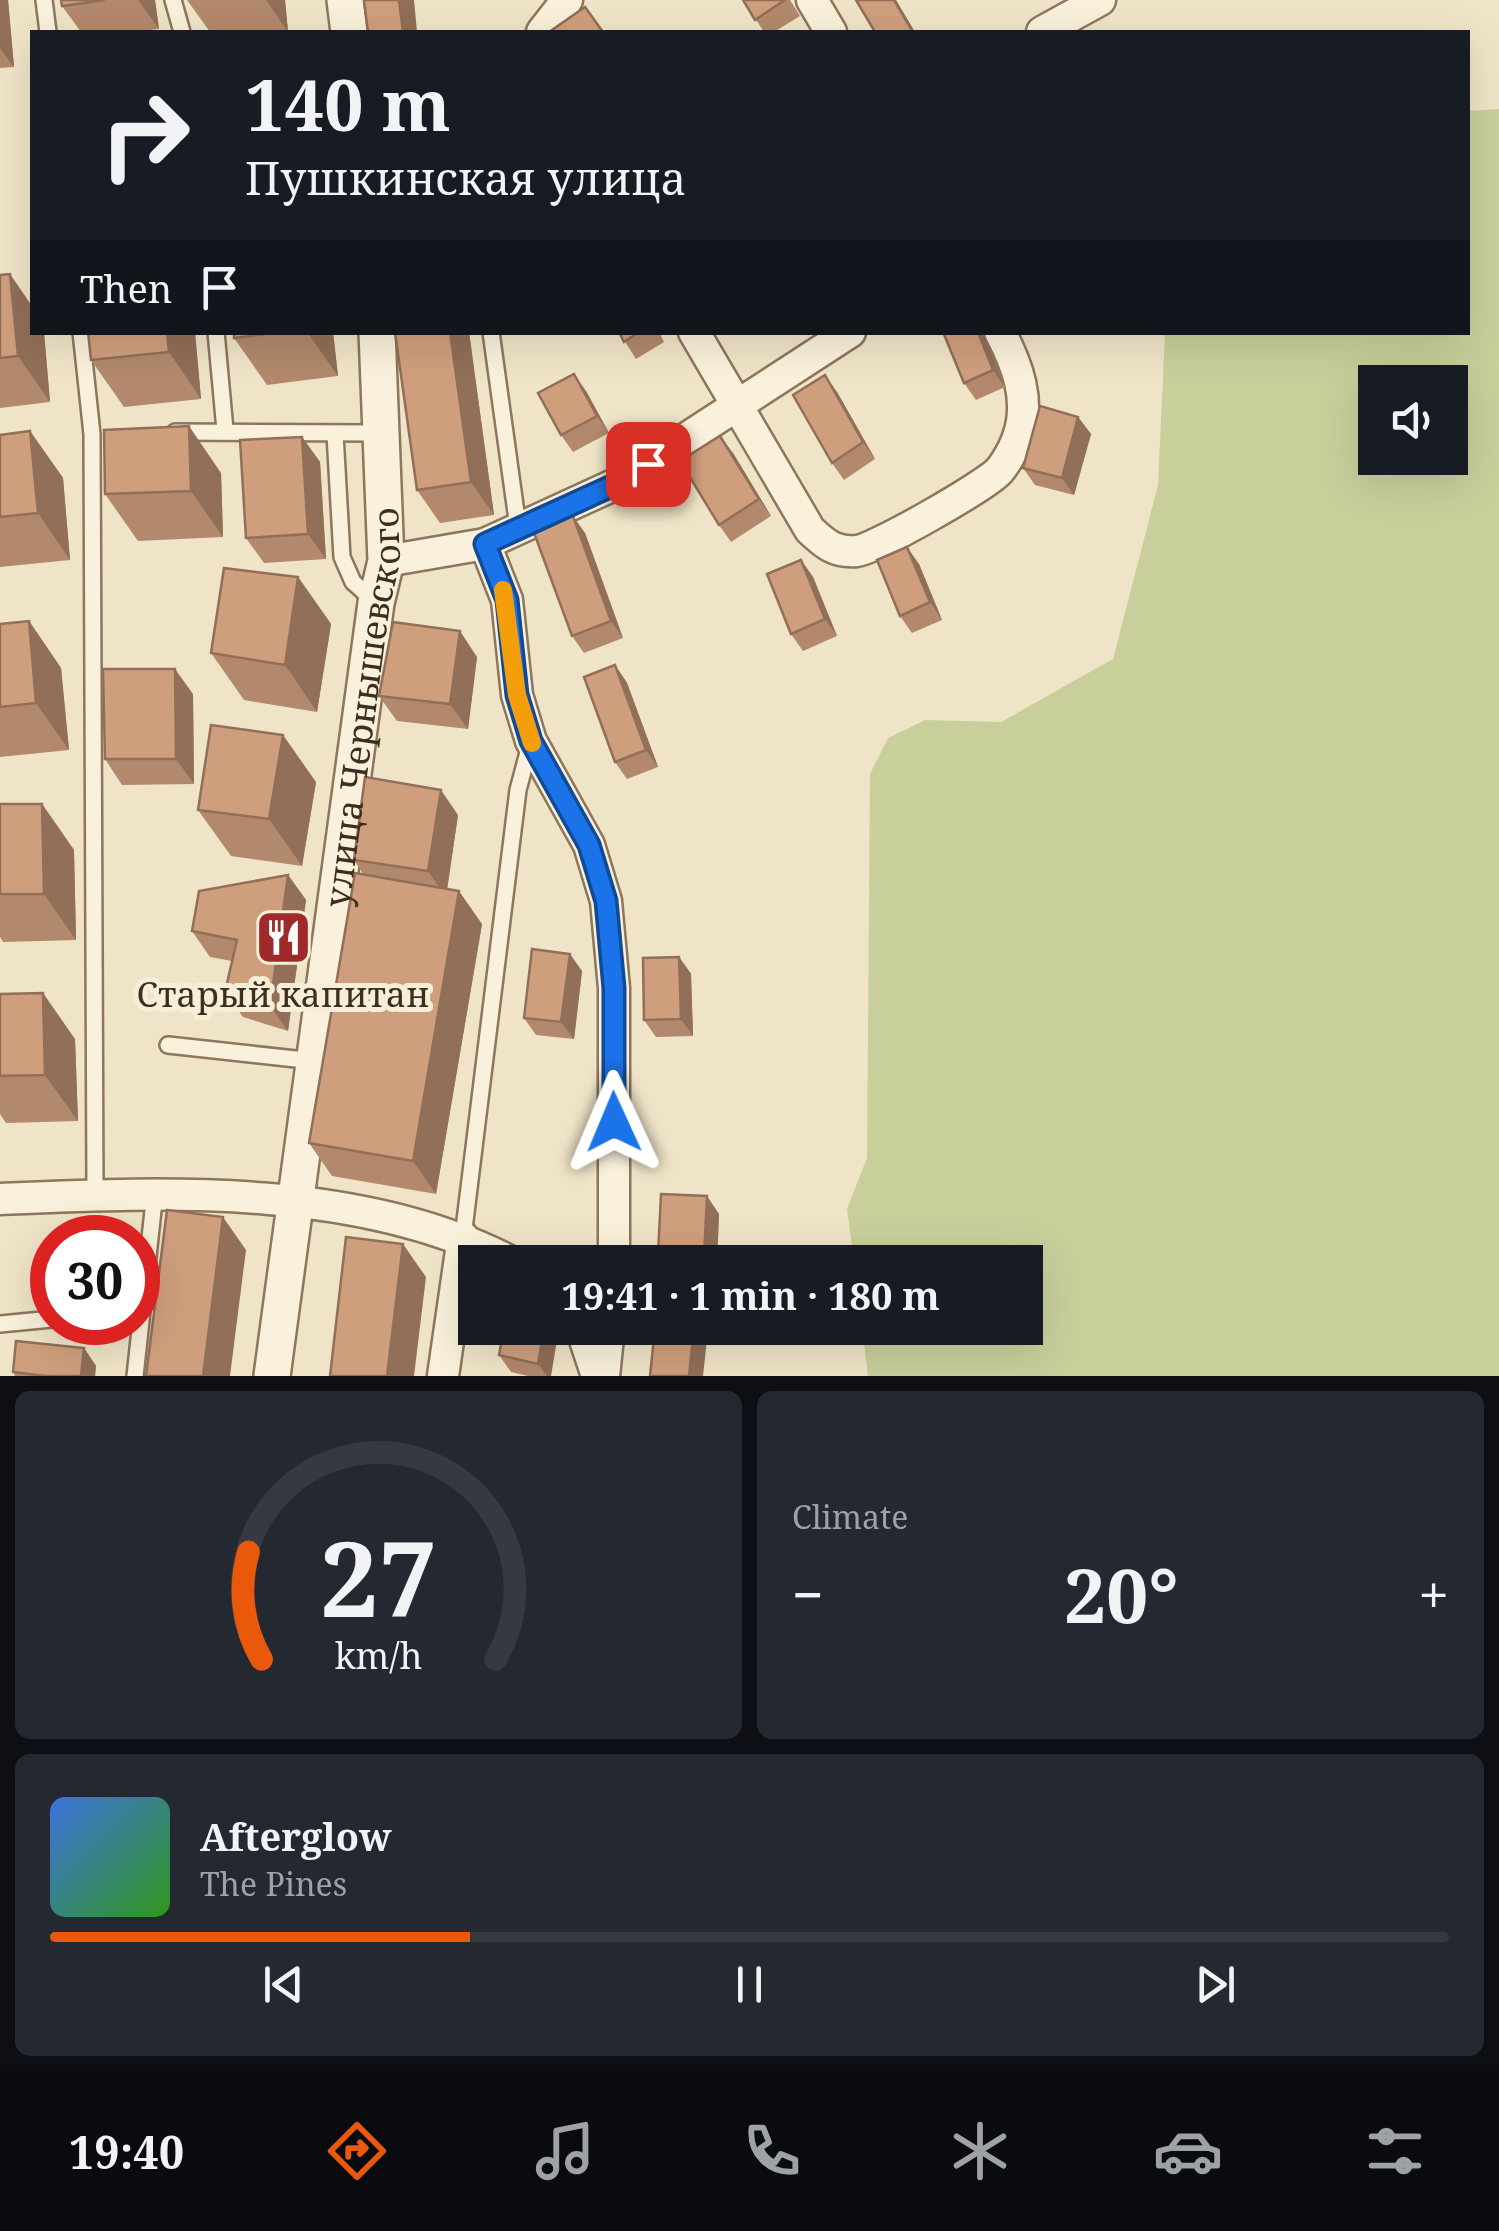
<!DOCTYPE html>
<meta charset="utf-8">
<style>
:root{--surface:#171b24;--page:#242831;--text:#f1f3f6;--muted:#9ea1a6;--line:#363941;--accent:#ea580c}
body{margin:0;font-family:"Noto Serif",serif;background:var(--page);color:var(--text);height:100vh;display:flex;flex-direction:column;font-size:38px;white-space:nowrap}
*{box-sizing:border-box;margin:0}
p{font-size:32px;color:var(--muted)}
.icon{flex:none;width:55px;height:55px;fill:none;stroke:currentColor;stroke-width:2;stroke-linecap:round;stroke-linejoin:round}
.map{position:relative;height:1376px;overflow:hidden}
.sheet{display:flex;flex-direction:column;gap:15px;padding:15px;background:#0d0f14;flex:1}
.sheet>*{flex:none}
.top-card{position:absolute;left:30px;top:30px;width:1440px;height:305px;border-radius:0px;box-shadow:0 10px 40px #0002;background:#171b24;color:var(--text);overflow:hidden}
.controls{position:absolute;left:1358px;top:365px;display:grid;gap:20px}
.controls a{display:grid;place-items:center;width:110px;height:110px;border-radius:0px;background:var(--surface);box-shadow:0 10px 40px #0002;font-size:50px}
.speed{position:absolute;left:30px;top:1215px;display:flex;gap:20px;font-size:50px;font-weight:700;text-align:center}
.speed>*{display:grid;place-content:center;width:130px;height:130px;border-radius:50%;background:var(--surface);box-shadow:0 10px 40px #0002;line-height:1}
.speed .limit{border:15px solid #d22;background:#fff;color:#111}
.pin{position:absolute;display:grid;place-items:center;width:85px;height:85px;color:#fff;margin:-42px;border-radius:20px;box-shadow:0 5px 15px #0006}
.me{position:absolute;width:110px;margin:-55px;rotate:359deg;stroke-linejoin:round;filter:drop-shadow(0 0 8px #0008)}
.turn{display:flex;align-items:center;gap:35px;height:210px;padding:0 50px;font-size:45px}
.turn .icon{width:130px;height:130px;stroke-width:2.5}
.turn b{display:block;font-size:70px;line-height:85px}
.then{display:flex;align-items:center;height:95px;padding:0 50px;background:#0003;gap:20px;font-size:38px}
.big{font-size:75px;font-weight:700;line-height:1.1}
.sheet .tile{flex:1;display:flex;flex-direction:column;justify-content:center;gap:15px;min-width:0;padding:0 35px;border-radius:15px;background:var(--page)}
.sheet .dial{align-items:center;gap:0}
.dial svg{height:260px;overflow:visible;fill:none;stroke:var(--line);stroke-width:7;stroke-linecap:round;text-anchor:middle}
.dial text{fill:var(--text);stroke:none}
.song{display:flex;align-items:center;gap:30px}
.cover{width:120px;height:120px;border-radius:15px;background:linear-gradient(135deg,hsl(220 70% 55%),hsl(110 70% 35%))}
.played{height:10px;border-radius:5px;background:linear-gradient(90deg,var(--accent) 30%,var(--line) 30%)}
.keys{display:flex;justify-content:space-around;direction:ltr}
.heat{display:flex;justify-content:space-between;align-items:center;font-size:55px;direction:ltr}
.sheet .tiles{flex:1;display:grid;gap:15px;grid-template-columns:1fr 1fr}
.tile:last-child{grid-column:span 2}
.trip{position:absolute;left:458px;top:1245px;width:585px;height:100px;border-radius:0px;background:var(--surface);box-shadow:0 10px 40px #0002;font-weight:700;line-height:100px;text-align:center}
.tabs{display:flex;height:160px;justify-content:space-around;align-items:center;background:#090b0e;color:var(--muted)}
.tabs .icon{width:70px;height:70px}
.tabs .current{color:var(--accent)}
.tabs b{font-size:45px;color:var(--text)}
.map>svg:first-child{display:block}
.green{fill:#c9cf9b;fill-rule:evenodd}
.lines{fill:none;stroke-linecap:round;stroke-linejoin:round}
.service-casing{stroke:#8d765c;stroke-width:20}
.minor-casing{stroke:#8d765c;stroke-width:35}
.tertiary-casing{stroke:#8d765c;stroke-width:40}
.service{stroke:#faf1dc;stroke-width:15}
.minor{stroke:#faf1dc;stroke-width:30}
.tertiary{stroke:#faf1dc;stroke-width:35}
.wall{fill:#b2896c}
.shaded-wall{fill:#916f58}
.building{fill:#cf9f7d;stroke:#916f58;stroke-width:2.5}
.route-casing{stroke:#114b97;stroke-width:25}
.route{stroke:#1a73e8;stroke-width:18}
.slow{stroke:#f59e0b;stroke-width:18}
.labels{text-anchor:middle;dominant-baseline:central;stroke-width:10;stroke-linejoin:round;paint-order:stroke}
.street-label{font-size:35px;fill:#3d2e20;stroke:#f7eed8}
.poi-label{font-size:35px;fill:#3d2e20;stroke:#f7eed8}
</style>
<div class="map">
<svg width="1499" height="1376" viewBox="0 0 1499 1376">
<rect width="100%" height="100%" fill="#f0e4c8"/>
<path class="green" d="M 1499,109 L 1499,1376 L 868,1376 L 862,1328 L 1025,1328 L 1025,1262 L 854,1262 L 847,1209 L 867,1158 L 870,774 L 888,738 L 925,720 L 1001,722 L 1113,659 L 1158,485 L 1165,333 L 1468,332 L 1468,111 ZM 1375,382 L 1450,382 L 1450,458 L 1375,458 Z"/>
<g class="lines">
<defs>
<g id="service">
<polyline points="44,0 48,32"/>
<polyline points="173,0 182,32"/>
<polyline points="81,332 92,434 95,1195"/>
<polyline points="216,332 225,430"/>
<polyline points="491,332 518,527"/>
<polyline points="175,432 380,433"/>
<polyline points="335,434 342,557 353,582 373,600"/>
<polyline points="168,1045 314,1061"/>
<polyline points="463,1237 518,790 530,745"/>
<polyline points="0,1324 52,1319"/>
<polyline points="135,1376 155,1192"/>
</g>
<g id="minor">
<polyline points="812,0 831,32"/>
<polyline points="542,32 567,0"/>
<polyline points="1042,32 1100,0"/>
<path d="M 694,332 L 810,530 C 825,544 835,553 857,551 C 875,549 985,486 999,471 C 1006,463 1015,447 1018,437 C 1031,401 1017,364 1000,332"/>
<polyline points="386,561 485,544"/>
<path d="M 0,1199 C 166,1192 361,1183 511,1262"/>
<polyline points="614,1262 614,988 606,901 589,845 531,741 517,695 507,600 485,544 616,484 850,332"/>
<polyline points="581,1328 597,1376"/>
<polyline points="443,1376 463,1237"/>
<polyline points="604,1376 609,1328"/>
</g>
<g id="tertiary">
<polyline points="345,0 349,32"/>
<path id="s1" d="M 272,1376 L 376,603 L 386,561 L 377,332"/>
</g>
</defs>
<use href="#service" class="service-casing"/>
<use href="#minor" class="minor-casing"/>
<use href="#tertiary" class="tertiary-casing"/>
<use href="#service" class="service"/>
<use href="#minor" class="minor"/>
<use href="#tertiary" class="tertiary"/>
</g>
<g class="wall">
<polygon points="0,0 8,0 14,67 0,68"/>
<polygon points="61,0 155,0 159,29 133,32 81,32 62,6"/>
<polygon points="187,0 285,0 288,32 210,32"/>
<polygon points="743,0 790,0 800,16 774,32 764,32"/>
<polygon points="0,275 32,332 44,332 50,402 0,408"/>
<polygon points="195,332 201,399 124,407 91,360"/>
<polygon points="234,332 333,332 338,376 267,385 234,338"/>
<polygon points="395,332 469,332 494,515 440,523 417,490"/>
<polygon points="619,332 659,332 664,342 636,359"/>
<polygon points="943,332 983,332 1005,387 976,400 964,383"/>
<polygon points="586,391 609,433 573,452 561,435"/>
<polygon points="837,392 875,459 844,480 832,463"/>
<polygon points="1078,417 1091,434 1074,495 1035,485 1023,468"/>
<polygon points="30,431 63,478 70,560 0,567 0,435"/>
<polygon points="302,437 320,462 326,559 264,563 246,538"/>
<polygon points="733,453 771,516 731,542 719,525"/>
<polygon points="221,473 223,537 138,541 105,494"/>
<polygon points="585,533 623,638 584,653 572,636"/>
<polygon points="801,560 813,577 837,636 803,651 791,634"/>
<polygon points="919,564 942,620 912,633 900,616"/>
<polygon points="298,577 331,624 317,712 244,700 211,653"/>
<polygon points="29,621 61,668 69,750 0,757 0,624"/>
<polygon points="477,657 468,729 397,721 379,696"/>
<polygon points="615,665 627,683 658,767 627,779 615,762"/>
<polygon points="193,694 194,784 122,785 105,759"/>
<polygon points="316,782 302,866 231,856 198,810"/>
<polygon points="42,804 74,850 76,940 3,942 0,937 0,894"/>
<polygon points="458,815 447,889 482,924 436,1194 332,1176 309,1143 363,874 354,860"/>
<polygon points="288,875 306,900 288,1031 243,1017 225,992 232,961 210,957 192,931"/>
<polygon points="679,957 691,974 693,1036 656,1037 644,1020"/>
<polygon points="582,971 574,1039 536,1035 524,1018"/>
<polygon points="0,994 75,1039 78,1121 6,1123 0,1114"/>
<polygon points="719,1214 717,1262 664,1262 658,1254"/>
<polygon points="504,1328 551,1376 528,1376 511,1372 499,1355"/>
<polygon points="84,1348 96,1366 95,1376 15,1376 13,1372"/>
</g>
<g class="shaded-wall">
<polygon points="0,0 8,0 14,67 0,48"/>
<polygon points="138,0 155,0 159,29"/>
<polygon points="266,0 285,0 288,32"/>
<polygon points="399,0 414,0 417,32 403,32"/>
<polygon points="894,0 896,0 915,32 913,32"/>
<polygon points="10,274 32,306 32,332 44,332 50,402 18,356"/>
<polygon points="167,332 195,332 201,399 169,352"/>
<polygon points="307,332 333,332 338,376"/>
<polygon points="450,332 469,332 494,515 471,482"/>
<polygon points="978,332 983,332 1005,387 993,370"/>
<polygon points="574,374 586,391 609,433 597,416"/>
<polygon points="825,375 837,392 875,459 863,442"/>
<polygon points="1078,417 1091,434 1074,495 1062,478"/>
<polygon points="189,426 221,473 223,537 191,491"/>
<polygon points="30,431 63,478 70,560 38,513"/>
<polygon points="720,436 733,453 771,516 759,499"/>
<polygon points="302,437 320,462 326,559 308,534"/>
<polygon points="573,516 585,533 623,638 611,621"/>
<polygon points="907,547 919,564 942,620 930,602"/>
<polygon points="801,560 813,577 837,636 825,619"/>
<polygon points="298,577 331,624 317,712 285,665"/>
<polygon points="29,621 61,668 69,750 36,703"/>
<polygon points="460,631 477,657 468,729 450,704"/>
<polygon points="615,665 627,683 658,767 646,750"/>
<polygon points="175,669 193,694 194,784 176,759"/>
<polygon points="283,735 316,782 302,866 269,819"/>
<polygon points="441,790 458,815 446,897 428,871"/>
<polygon points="42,804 74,850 76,940 44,894"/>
<polygon points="288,875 306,900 288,1031 270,1006"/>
<polygon points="459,891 482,924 436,1194 413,1161"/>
<polygon points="570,954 582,971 574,1039 561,1022"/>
<polygon points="679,957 691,974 693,1036 681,1019"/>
<polygon points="43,993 75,1039 78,1121 45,1075"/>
<polygon points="707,1196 719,1214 717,1262 708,1262 704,1257"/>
<polygon points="223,1217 246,1250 230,1376 203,1376"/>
<polygon points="403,1244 426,1277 414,1376 387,1376"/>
<polygon points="544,1328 559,1328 551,1376 547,1376 538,1364"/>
<polygon points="694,1328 706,1328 708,1330 703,1376 689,1376"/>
<polygon points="84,1348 96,1366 95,1376 81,1376"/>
</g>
<g class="building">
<polygon points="61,0 105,0 62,6"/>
<polygon points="364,0 399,0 403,32 368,32"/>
<polygon points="743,0 785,0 755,20"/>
<polygon points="856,0 894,0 913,32 875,32"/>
<polygon points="585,7 603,32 554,32 552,30"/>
<polygon points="10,274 18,356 0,358 0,275"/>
<polygon points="88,332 167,332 169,352 91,360"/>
<polygon points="234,332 281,332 234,338"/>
<polygon points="395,332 450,332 471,482 417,490"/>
<polygon points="619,332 639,332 624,342"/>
<polygon points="943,332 978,332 993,370 964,383"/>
<polygon points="574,374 597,416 561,435 538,393"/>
<polygon points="825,375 863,442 832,463 793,395"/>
<polygon points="1040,406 1078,417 1062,478 1023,468"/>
<polygon points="189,426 191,491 105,494 104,430"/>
<polygon points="30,431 38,513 0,517 0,435"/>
<polygon points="720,436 759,499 719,525 680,461"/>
<polygon points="302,437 308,534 246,538 240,440"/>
<polygon points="573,516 611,621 572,636 533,530"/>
<polygon points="907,547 930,602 900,616 877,560"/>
<polygon points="801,560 825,619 791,634 767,574"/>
<polygon points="224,568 298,577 285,665 211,653"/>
<polygon points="29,621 36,703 0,707 0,624"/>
<polygon points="393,622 460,631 450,704 379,696"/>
<polygon points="615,665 646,750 615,762 584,677"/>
<polygon points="103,669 175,669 176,759 105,759"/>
<polygon points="211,725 283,735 269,819 198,810"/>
<polygon points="365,777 441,790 428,871 354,860"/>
<polygon points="0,804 42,804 44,894 0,894"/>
<polygon points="355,873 459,891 413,1161 309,1143"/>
<polygon points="288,875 270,1006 225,992 237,940 192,931 199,891"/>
<polygon points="532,949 570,954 561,1022 524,1018"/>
<polygon points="679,957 681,1019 644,1020 643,958"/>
<polygon points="43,993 45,1075 0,1076 0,994"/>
<polygon points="661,1194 707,1196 704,1257 658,1254"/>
<polygon points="167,1210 223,1217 203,1376 146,1376"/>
<polygon points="346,1237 403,1244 387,1376 330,1376"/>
<polygon points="504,1328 544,1328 538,1364 499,1355"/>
<polygon points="655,1328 694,1328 689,1376 650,1376"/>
<polygon points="16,1341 84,1348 81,1376 45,1376 13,1372"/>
</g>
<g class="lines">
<defs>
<polyline id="route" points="614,1122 614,988 606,901 589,845 531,741 517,695 507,600 485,544 616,484 648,464"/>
</defs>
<use href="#route" class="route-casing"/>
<use href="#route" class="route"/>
<polyline class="slow" points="503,590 517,695 532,743"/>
</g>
<defs>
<symbol id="restaurant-square" viewBox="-11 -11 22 22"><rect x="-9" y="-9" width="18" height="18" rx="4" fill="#9e2a2b" stroke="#f7eed8"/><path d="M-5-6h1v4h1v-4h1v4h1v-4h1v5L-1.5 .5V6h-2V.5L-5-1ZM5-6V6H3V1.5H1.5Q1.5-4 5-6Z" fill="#fff"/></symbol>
</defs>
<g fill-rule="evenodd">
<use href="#restaurant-square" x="252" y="906" width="63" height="63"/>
</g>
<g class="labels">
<g class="street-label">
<text stroke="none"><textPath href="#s1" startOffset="675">улица Чернышевского</textPath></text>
</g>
<g class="poi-label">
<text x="283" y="993">Старый капитан</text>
</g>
</g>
</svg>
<div class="controls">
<a><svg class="icon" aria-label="sound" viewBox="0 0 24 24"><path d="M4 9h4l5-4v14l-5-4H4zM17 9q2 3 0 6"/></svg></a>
</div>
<div class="speed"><div class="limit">30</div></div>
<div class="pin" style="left:648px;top:464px;background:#d93025"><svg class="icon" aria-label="arrive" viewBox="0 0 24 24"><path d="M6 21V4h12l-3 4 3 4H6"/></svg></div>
<svg class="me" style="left:614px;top:1122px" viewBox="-20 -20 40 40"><path d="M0-17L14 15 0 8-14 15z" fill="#1a73e8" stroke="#fff" stroke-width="4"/></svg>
<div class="trip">19:41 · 1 min · 180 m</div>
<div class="top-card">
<div class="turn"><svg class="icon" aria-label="right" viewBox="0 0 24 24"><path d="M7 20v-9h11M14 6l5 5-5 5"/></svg><div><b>140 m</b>Пушкинская улица</div></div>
<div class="then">Then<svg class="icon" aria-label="arrive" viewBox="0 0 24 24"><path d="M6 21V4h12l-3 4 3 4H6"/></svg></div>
</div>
</div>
<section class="sheet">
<div class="tiles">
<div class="tile dial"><svg viewBox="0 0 100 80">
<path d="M14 69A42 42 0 1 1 86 69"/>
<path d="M14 69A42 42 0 0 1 10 36" stroke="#ea580c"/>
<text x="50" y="56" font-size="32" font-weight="700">27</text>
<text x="50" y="72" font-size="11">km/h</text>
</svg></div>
<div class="tile"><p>Climate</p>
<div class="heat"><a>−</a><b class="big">20°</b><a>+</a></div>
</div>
<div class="tile">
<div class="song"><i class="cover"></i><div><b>Afterglow</b><p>The Pines</p></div></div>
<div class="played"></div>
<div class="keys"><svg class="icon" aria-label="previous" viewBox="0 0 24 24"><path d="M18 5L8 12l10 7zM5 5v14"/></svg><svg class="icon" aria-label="pause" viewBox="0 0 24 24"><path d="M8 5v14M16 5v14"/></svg><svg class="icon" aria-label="next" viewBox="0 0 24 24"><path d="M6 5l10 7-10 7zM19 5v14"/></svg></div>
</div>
</div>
</section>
<nav class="tabs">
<b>19:40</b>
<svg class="icon current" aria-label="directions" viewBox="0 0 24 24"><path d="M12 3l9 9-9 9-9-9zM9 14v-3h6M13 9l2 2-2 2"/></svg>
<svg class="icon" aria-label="music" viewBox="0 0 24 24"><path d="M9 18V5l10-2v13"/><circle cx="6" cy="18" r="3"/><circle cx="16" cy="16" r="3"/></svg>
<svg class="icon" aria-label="phone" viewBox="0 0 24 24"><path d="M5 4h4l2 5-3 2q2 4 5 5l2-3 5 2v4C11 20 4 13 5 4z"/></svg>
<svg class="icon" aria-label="climate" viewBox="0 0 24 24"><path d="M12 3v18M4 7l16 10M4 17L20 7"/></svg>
<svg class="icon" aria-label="car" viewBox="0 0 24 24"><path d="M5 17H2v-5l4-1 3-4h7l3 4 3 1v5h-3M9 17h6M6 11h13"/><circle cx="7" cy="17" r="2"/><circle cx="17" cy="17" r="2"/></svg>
<svg class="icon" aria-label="filters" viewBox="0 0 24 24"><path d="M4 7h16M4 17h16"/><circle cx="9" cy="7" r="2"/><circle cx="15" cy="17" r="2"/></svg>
</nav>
